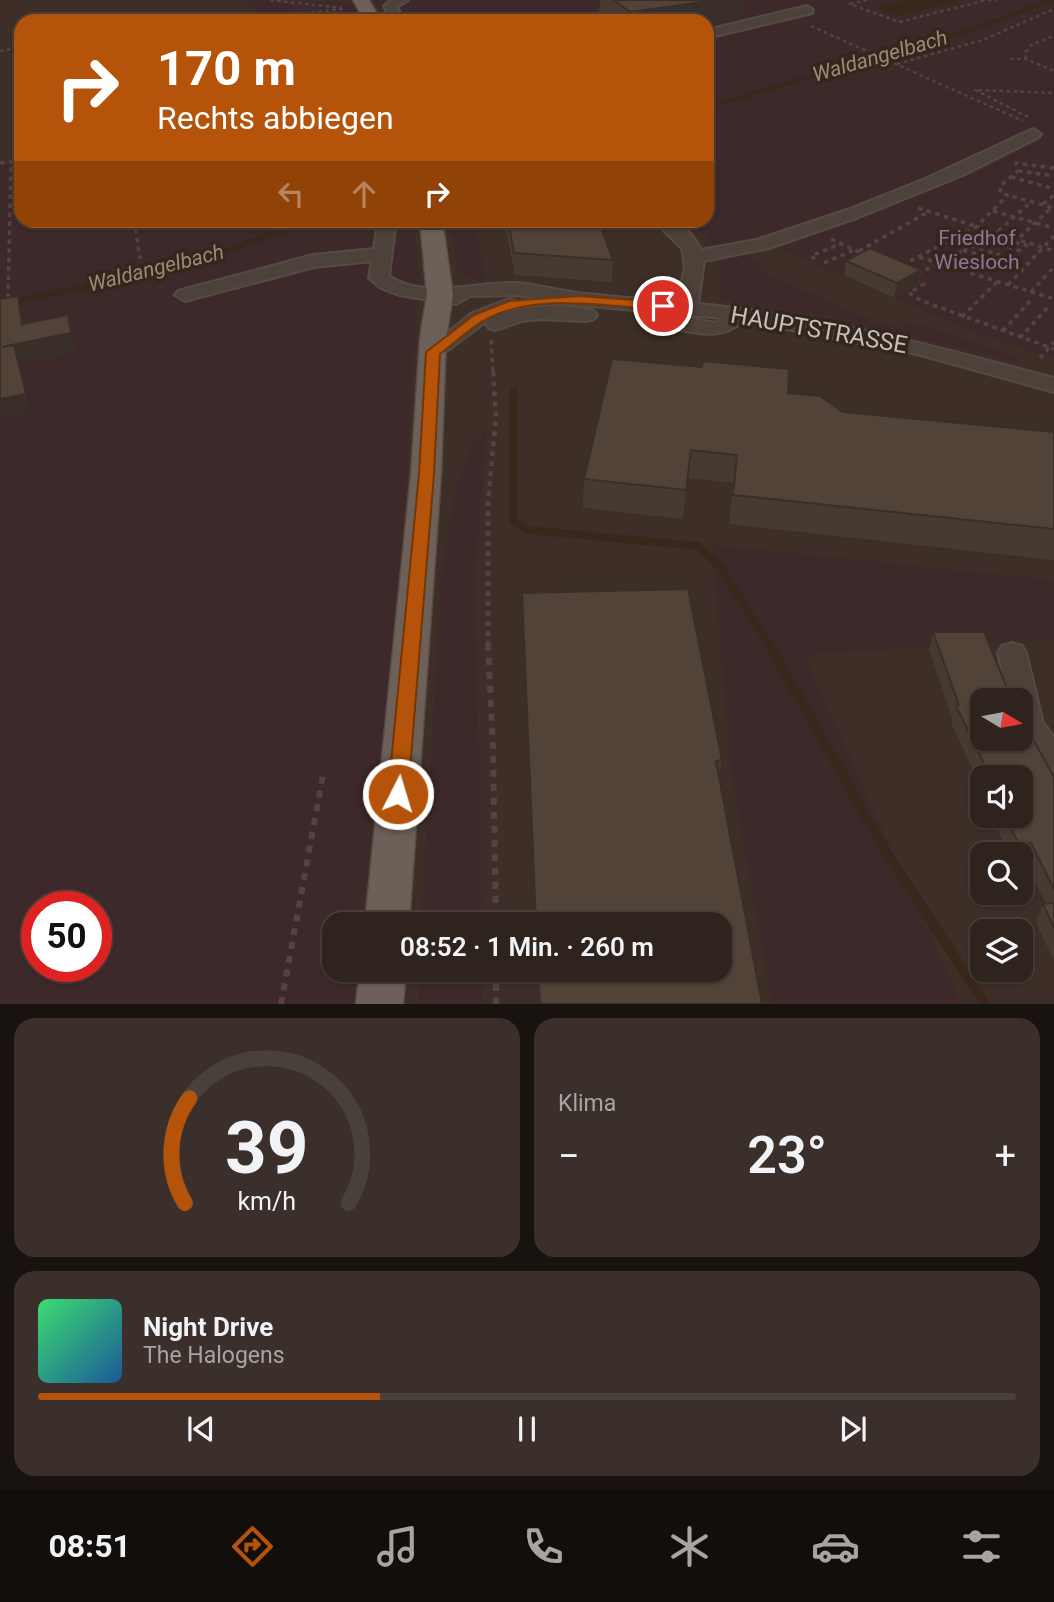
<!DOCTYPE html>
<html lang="de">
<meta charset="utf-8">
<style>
:root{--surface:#2e231d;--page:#3a2f2a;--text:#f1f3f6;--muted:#a7a4a4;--line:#49403b;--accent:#b45309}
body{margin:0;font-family:Roboto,sans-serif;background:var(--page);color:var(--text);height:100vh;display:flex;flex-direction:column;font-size:26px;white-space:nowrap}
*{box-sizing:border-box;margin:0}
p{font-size:23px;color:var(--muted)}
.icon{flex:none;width:38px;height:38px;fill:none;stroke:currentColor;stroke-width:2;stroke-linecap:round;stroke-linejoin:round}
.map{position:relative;height:1004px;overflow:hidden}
.details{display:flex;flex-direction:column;gap:14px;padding:14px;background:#191310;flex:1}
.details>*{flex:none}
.guide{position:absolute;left:14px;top:14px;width:700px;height:214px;border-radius:21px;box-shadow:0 2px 5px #0004,0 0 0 2px var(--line);background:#b45309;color:#fff;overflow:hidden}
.needle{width:46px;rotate:100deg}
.controls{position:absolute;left:970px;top:688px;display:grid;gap:14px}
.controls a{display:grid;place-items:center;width:63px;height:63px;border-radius:14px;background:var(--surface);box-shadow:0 2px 5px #0004,0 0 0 2px var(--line);font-size:35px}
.speed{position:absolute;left:21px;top:891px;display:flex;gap:14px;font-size:35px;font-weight:700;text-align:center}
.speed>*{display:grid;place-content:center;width:91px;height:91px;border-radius:50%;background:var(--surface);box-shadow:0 2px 5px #0004,0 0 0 2px var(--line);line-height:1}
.speed .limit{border:10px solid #d22;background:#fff;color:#111}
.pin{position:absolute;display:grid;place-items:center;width:60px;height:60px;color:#fff;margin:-30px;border:4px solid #fff;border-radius:50%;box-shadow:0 2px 7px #0007}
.me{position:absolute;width:77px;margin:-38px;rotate:5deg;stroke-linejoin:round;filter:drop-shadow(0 0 5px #0008)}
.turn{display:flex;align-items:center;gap:24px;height:147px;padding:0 28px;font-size:32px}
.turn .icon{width:91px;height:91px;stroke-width:2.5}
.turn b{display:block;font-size:49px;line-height:60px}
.lanes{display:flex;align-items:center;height:66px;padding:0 28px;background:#0003;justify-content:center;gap:35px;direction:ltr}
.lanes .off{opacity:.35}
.big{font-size:52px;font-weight:600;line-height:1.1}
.details .card{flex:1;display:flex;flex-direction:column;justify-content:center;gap:10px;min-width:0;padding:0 24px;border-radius:21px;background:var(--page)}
.details .dial{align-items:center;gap:0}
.dial svg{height:182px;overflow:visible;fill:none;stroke:var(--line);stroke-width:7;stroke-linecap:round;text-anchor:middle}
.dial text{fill:var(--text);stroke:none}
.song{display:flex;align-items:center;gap:21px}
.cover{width:84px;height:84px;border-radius:10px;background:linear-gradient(135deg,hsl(140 70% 55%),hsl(210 70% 35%))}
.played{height:7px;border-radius:4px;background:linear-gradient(90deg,var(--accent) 35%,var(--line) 35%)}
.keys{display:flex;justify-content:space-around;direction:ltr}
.heat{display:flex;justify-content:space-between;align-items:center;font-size:38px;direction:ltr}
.details .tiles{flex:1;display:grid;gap:14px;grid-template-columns:1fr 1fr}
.card:last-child{grid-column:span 2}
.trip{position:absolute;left:322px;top:912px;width:410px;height:70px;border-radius:21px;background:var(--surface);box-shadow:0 2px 5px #0004,0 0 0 2px var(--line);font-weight:600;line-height:70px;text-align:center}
.dock{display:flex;height:112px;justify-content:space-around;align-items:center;background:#120e0c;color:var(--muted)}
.dock .icon{width:49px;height:49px}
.dock .current{color:var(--accent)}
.dock b{font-size:32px;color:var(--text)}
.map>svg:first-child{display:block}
.green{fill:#3e292a;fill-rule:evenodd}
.water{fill:#3a271b}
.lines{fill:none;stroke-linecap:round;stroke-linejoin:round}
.stream-far3{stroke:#3a271b;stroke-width:4.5}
.stream-far2{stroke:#3a271b;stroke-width:6}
.stream-far1{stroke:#3a271b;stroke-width:8}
.stream{stroke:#3a271b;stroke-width:10}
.minor-casing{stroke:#564b44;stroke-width:4}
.major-casing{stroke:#564b44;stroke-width:3}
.path-far3{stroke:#564244;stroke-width:2.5;stroke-dasharray:3.5 3.5;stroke-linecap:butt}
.path-far2{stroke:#564244;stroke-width:3.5;stroke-dasharray:4.5 4.5;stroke-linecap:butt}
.path-far1{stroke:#564244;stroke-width:4.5;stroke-dasharray:5 5;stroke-linecap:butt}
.path{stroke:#564244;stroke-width:6;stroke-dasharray:7 7;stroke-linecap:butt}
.minor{fill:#4d423a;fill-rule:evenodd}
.major{fill:#6d6059;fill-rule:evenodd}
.wall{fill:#473a31}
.shaded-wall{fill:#392f28}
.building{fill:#524339;stroke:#392f28;stroke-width:2}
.route{fill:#b45309;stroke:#753606;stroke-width:2}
.labels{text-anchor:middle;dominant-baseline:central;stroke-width:7;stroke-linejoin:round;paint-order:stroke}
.far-water-label{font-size:21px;font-style:italic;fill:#a38573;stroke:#32271f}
.far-park-label{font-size:21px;fill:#977095;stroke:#32271f}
.street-label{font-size:24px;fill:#c8beb7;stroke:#32271f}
</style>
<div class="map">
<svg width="1054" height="1004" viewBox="0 0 1054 1004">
<rect width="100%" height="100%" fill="#3d2f27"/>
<g class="green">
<polygon points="243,0 347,2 352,4 362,21 344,21 334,7 260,15"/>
<path d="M 374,0 L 1054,0 L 1054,359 L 973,332 L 770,245 L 745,257 L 765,262 L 755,269 L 838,306 L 899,329 L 910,322 L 1021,357 L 1018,362 L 818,315 L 720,300 C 721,263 723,238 684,221 L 707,220 L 707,21 L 386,21 Z"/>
<path d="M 21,163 L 21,220 L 414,221 L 419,280 L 399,596 L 361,924 L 334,924 L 334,970 L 357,970 L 354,1003 L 0,1003 L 0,166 ZM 37,906 L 96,906 L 96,966 L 37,966 Z"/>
<polygon points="449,221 475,221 486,283 464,276 457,268"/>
<polygon points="487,428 475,580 482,924 421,924 442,568 456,486 471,446"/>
<polygon points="712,545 1054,580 1054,639 804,655 961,1003 772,1003 731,774"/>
<polygon points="419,970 482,970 482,1003 418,1003"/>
</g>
<polygon class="water" points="910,0 965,0 896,16 874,7"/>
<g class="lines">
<g class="stream-far3">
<polyline points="256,21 329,12"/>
<polyline points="12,51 21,50"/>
<polyline points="707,107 977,28 1051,0"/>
</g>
<polyline class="stream-far2" points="0,304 142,275 211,257 308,220"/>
<polyline class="stream-far1" points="514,391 513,521 528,530 698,546 719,566 770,646"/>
<polyline class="stream" points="769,644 885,850 985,1004"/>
<defs>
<g id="minor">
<polygon points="392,0 408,0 397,7 404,21 390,21 384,6"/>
<polygon points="807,6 813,10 812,13 707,38 707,30"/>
<path d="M 1033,129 L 1041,134 L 1039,137 L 963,175 L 859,217 L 769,248 L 704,261 L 698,304 C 819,315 937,347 1054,378 L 1054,392 L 917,354 L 744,321 C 717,343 693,331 662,326 L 655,324 L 652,320 L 655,316 L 662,314 L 716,323 L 722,318 L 579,305 L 516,295 L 470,296 L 456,304 L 399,295 L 381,288 L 369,278 L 372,261 L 314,267 L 185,301 L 175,295 L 178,291 L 313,255 L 374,249 L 378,220 L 396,220 L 389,276 C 423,300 474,282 514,283 C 535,284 556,290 577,293 C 611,297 645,299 678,302 L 685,267 L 682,248 L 653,220 C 679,220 689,227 701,250 L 756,240 L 847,210 L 925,179 Z"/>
<path d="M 509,299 L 516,301 L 519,305 L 511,311 C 537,305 568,304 594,311 L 597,315 L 594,319 L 587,321 L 540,319 L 521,321 L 496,330 L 489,328 L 486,324 L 488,320 L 440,356 L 426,356 L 423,352 L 472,313 Z"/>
<polygon points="1012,643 1022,646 1026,653 1043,723 1054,737 1054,770 1043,766 1020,737 1020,700 1008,700 998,653 1002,646"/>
</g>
<g id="major">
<polygon points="353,0 369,0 381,21 365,21"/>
<polygon points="420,220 442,220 453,295 446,338 441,474 409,924 365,924 411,474 420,338 427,295"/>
<polygon points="360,970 406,970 403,1004 356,1004"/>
</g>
</defs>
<use href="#minor" class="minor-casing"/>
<use href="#major" class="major-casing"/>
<g class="path-far3">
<polyline points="270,0 342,8"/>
<polyline points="867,0 850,4 899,22 983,1"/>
<polyline points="981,0 997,0"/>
<polyline points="242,21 343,9"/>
<polyline points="811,26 1023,121"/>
<polyline points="0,51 21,48"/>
<polyline points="1010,59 1026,59 1054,71"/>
<polyline points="1026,59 1025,53 1031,45 1054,36"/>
<polyline points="897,64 983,40 1054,9"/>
<polyline points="1028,117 975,90 1054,93"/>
<polyline points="14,162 21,161"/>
</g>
<g class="path-far2">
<polyline points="0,163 21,161"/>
<polyline points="1054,168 1016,163 1018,171 1000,186 1000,193 1054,208"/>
<polyline points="1018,171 1054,176"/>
<polyline points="1011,177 1054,189"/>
<polyline points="1043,204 1054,195"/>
<polyline points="918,208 1054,251"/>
<polyline points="993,211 1054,228"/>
<polyline points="134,220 140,259"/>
<polyline points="998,231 1031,202"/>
<polyline points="989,235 1028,246"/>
<polyline points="1020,237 1051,208"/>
<polyline points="831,239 861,253"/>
<polyline points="982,239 1021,251"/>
<polyline points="971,246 1012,259"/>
<polyline points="963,250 1008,263"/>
<polyline points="859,251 928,212"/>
<polyline points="919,257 1054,299"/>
<polyline points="815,259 811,256 840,244"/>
<polyline points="824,263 854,250"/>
<polyline points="902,265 976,227 1008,195"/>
<polyline points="917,273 940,264 993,232"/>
<polyline points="915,281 924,284 909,293 922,301 1054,349"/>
<polyline points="1008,285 1054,236"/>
<polyline points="1031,292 1054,267"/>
<polyline points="8,298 11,162"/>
<polyline points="962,317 997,282"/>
<polyline points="1003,331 1030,301"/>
<polyline points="1020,338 1048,307"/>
<polyline points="491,340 493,372"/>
<polyline points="1040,358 1054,342"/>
</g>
<polyline class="path-far1" points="488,646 488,502 496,417 493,370"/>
<g class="path">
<polyline points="488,644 493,748 496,924"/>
<polyline points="496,970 496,1004"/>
<polyline points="281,1004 323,775"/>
</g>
<use href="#minor" class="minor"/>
<use href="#major" class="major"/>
</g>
<g class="wall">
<polygon points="600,0 744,0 742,18 707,23 707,21 612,21 599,12"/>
<polygon points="504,220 618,220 618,222 602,230 613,260 612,282 515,275"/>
<polygon points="846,261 921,270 918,285 894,298 844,275"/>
<polygon points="788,393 843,412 1054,432 1054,560 729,524 733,483 688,478 683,519 583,508 584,479"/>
<polygon points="688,589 722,760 721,769 718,770 539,1004"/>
<polygon points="933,632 1012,700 1054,777 1054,961 1036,922 1043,904 1046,904 1025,861 1020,861 1020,854 1009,854 991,816 1020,816 1020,777 982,777 982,789 951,723 952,719 929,649"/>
</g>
<g class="shaded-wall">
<polygon points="717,0 744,0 742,18 707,23 707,21 630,21 630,12"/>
<polygon points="595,220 618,220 618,222 595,233"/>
<polygon points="921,270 918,285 894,298 897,283"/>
<polygon points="18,296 23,315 27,342 68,315 76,353 19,364 31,414 0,420 2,347 22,324"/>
</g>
<g class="building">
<polygon points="614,0 717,0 630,12"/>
<polygon points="508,220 598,220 613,260 514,253"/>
<polygon points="870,248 921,270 897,283 846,261"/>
<polygon points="18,296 22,324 68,315 71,333 2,347 14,345 26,394 0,399 0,299"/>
<polygon points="612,359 702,367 703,361 789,369 788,393 820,396 843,412 1054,432 1054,529 733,495 737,455 691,450 686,490 584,479"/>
<polygon points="688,589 722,760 716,761 762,1004 540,1004 538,970 719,970 719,924 536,924 522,593"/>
<polygon points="933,632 984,632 1012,700 982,700 982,738 1020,738 1020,716 1054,777 1054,889 1031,843 1019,844 1005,816 1020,816 1020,777 991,777 956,706 959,705"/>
<polygon points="1054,903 1054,928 1043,904"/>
</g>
<path class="route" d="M 579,296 L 663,302 L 669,306 L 663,310 C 609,306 531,292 483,321 C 468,330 454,343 440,354 L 434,474 L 408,794 L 405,800 L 398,802 L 391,800 L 388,794 L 419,474 L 426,352 L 474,315 L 510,301 Z"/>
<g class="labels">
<g class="far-water-label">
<text transform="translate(880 56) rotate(-16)">Waldangelbach</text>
<text transform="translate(156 268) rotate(-14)">Waldangelbach</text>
</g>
<g class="far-park-label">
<text x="977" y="238">Friedhof<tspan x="977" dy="24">Wiesloch</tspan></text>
</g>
<g class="street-label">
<text transform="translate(819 330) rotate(10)">HAUPTSTRASSE</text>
</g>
</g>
</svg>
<div class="controls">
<a><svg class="needle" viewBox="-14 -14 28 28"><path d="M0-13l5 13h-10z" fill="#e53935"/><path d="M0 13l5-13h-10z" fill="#a7a4a4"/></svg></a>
<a><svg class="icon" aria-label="sound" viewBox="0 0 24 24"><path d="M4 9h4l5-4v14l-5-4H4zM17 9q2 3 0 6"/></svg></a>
<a><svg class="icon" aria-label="search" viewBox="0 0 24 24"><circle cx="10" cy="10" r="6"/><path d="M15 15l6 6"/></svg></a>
<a><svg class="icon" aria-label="layers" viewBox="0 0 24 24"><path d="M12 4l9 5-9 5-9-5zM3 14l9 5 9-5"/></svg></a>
</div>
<div class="speed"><div class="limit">50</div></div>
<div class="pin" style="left:663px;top:306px;background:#d93025"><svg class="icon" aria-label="arrive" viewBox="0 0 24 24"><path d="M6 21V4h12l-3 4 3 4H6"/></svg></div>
<svg class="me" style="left:398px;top:794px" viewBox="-20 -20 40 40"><circle r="17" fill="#b45309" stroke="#fff" stroke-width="3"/><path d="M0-11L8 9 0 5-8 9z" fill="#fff"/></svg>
<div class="trip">08:52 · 1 Min. · 260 m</div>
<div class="guide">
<div class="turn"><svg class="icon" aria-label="right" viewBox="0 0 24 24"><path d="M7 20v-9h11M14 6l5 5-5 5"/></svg><div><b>170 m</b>Rechts abbiegen</div></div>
<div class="lanes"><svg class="icon off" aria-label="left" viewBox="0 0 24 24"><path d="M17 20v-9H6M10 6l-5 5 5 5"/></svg><svg class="icon off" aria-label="ahead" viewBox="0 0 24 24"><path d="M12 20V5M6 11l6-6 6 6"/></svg><svg class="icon" aria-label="right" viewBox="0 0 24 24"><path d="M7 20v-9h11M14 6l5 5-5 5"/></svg></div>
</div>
</div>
<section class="details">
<div class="tiles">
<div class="card dial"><svg viewBox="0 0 100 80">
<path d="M14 69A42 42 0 1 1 86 69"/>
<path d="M14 69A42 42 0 0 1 16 23" stroke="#b45309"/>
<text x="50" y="56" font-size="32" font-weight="700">39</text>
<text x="50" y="72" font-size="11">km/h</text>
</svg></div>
<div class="card"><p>Klima</p>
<div class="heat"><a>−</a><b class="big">23°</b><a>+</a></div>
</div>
<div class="card">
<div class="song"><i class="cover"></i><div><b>Night Drive</b><p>The Halogens</p></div></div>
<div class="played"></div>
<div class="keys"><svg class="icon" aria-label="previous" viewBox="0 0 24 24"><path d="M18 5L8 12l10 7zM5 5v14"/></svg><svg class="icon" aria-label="pause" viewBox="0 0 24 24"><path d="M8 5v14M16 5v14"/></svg><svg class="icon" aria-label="next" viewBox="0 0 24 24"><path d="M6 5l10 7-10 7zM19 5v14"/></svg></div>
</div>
</div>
</section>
<nav class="dock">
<b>08:51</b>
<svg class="icon current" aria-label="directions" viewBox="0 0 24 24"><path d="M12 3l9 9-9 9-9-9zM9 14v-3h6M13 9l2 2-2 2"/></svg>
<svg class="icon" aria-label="music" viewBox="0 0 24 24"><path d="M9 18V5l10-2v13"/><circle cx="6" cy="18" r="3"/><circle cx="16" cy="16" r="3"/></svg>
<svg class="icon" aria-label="phone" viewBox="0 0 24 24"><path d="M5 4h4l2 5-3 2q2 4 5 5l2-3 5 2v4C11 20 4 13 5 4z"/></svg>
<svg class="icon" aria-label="climate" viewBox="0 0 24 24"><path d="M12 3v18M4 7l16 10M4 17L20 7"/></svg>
<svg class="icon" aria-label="car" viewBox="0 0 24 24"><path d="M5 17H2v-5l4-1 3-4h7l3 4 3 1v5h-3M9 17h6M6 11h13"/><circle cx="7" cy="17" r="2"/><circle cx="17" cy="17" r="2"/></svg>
<svg class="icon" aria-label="filters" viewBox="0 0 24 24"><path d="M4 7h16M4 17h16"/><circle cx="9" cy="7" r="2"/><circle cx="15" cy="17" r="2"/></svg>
</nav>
